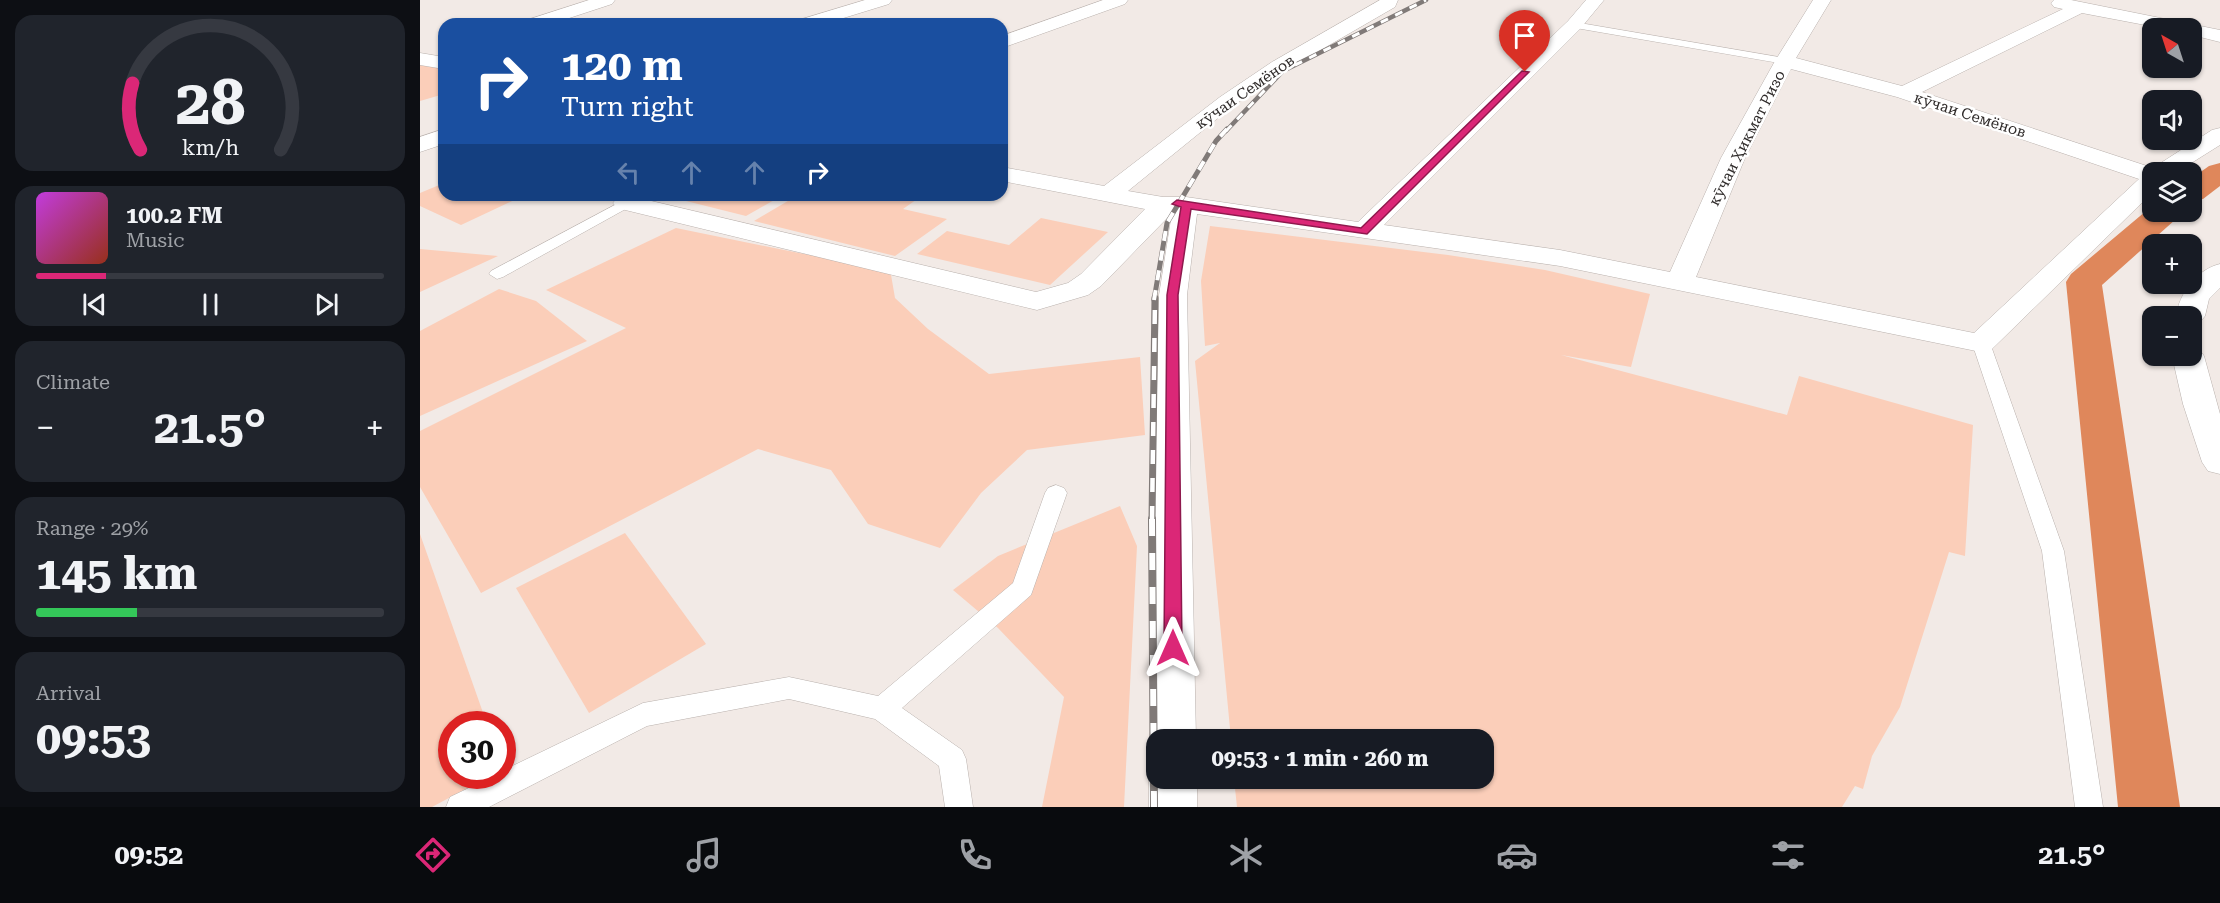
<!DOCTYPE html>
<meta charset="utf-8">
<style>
:root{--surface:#171b24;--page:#20242c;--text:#f1f3f6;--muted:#9ea1a6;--line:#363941;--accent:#db2777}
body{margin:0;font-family:"Roboto Serif",serif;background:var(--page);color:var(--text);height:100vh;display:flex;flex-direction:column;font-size:22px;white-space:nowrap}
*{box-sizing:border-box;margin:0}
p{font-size:20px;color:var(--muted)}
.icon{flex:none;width:33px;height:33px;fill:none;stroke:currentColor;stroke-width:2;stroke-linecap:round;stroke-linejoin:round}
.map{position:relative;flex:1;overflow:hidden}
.side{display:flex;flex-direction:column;gap:15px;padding:15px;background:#0d0f14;width:420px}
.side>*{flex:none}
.guide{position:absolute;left:18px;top:18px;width:570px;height:183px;border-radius:18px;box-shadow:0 2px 4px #0004;background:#1a4fa0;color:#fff;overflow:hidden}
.needle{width:39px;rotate:321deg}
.tools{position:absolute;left:1722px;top:18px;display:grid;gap:12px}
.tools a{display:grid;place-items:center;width:60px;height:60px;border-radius:12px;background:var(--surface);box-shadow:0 2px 4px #0004;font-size:30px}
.speed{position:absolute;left:18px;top:711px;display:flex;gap:12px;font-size:30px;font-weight:700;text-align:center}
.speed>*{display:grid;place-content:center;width:78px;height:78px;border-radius:50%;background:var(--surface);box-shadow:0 2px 4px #0004;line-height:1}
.speed .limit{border:9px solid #d22;background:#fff;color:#111}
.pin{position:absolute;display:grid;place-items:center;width:51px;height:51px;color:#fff;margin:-62px -26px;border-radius:50% 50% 50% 0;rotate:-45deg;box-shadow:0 0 6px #0007}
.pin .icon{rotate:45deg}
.me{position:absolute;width:66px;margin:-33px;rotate:0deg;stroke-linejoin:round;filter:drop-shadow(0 0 4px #0008)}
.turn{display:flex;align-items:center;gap:21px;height:126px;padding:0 24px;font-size:27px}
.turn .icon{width:78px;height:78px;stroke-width:2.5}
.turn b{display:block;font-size:42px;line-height:51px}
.lanes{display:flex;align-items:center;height:57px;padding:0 24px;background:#0003;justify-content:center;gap:30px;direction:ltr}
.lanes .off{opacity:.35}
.big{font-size:45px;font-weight:700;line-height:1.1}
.side .widget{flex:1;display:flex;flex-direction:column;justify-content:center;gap:9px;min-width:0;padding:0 21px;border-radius:18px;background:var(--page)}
.side .dial{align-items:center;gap:0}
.dial svg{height:156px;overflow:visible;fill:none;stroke:var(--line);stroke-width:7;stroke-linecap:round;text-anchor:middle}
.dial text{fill:var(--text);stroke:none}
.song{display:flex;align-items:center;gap:18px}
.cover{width:72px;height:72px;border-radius:9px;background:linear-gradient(135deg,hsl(290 70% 55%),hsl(10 70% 35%))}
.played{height:6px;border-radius:3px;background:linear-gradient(90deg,var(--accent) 20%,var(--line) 20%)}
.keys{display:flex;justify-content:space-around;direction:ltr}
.heat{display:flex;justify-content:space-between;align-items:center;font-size:33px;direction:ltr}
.charge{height:9px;border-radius:4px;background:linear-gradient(90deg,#34c759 29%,var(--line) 0)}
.trip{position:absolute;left:726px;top:729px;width:348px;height:60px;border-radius:18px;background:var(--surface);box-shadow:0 2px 4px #0004;font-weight:700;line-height:60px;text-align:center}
.dock{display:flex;height:96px;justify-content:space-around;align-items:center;background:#090b0e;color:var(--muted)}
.dock .icon{width:42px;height:42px}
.dock .on{color:var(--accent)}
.dock b{font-size:27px;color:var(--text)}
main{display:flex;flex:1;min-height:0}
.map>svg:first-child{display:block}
.green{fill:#fbceb9}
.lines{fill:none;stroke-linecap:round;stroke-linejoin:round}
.canal{fill:#df875b;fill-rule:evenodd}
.service-casing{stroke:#b9b1ad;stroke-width:1}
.minor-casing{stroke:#b9b1ad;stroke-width:1}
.secondary-casing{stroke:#b9b1ad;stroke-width:1}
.service{fill:#fff;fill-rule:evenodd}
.minor{fill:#fff;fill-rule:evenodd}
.secondary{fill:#fff;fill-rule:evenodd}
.rail-far3-casing{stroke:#807a78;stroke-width:4.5}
.rail-far2-casing{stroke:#807a78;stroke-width:5}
.rail-far1-casing{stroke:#807a78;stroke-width:7}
.rail-casing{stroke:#807a78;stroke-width:8}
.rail-far3{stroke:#fff;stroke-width:3;stroke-dasharray:8;stroke-linecap:butt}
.rail-far2{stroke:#fff;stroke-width:4;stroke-dasharray:10;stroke-linecap:butt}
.rail-far1{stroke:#fff;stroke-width:4.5;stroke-dasharray:14;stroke-linecap:butt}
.rail{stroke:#fff;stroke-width:6;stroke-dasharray:17;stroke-linecap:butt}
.route{fill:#db2777;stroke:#8e194d;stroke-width:1.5}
.labels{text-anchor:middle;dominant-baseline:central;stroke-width:5;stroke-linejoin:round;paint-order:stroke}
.far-street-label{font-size:15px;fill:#2f2b2a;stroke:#fff}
</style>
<main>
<section class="side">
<div class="widget dial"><svg viewBox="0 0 100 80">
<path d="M14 69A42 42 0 1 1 86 69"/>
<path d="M14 69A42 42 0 0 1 10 35" stroke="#db2777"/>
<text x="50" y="56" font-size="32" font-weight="700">28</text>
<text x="50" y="72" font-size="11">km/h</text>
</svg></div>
<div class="widget">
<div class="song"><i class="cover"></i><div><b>100.2 FM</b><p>Music</p></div></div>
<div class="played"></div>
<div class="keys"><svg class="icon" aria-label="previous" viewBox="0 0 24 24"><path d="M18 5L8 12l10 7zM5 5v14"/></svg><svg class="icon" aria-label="pause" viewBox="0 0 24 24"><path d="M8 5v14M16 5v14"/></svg><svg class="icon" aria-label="next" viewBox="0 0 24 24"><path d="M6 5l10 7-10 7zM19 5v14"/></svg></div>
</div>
<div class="widget"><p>Climate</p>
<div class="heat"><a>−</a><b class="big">21.5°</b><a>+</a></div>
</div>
<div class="widget"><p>Range · 29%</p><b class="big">145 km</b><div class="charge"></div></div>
<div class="widget"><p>Arrival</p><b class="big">09:53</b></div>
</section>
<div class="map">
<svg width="1800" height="807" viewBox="0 0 1800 807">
<rect width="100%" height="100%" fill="#f2eae6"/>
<g class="green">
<polygon points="0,61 24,64 24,94 0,101"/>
<polygon points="24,183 24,195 105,195 41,225 0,206 0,193"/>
<polygon points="242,195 363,195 326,216"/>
<polygon points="378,195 503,195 483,209 527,219 475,256 334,221"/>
<polygon points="621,218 688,232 630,285 497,254 527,231 589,245"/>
<polygon points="790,226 1028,255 1125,270 1230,294 1211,367 1141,355 1367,415 1379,376 1553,425 1545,556 1529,552 1480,707 1452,756 1443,789 1435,786 1422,807 817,807 814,779 1064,778 1064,740 811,739 775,361 800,343 785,346 781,281"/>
<polygon points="256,228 379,253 470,269 475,298 508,329 569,374 720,357 725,435 607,450 561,493 520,548 448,524 411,470 338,449 61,593 0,487 0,431 206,328 126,290"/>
<polygon points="0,249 78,256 0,292"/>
<polygon points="79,289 116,301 167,341 0,416 0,331"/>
<polygon points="700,506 717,546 704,807 622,807 644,697 578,628 533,590 578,556"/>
<polygon points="205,533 286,644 169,713 96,588"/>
<polygon points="0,534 67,724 32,724 32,776 70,776 12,807 0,807"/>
</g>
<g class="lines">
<g class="canal">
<polygon points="1800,163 1800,186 1783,199 1772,201 1772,178 1789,166"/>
<polygon points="1732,206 1732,212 1761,212 1756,219 1682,285 1760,807 1698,807 1646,282 1651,274"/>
</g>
<defs>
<g id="service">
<polygon points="1154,22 1365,58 1371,61 1365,64 1150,27 1150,23"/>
<polygon points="206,199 211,200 213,203 211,206 83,277 77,279 69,274 71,271"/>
<polygon points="1561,338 1567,339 1570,343 1644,551 1683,807 1655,807 1622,551 1552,343 1555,339"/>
<polygon points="636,485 644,488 647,493 611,595 482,708 542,750 546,759 553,807 525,807 519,766 455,719 369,699 227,726 69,807 26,807 30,797 74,776 82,776 82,771 223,703 369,677 458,696 593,583 625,493 628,488"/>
</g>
<g id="minor">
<polygon points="169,0 195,0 192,4 131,24 104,24 107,20"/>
<polygon points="445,0 472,0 469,4 404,24 376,24 379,20"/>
<polygon points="683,0 708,0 705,4 582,48 582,36"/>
<path d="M 960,0 L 978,0 L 975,7 L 866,70 L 814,105 L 708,191 L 743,197 L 766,197 L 938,222 L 1148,21 L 1166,0 L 1184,0 L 1160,29 L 964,225 L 1140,250 L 1250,272 L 1301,158 L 1355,61 L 1393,0 L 1411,0 L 1376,58 L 1482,86 L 1643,9 L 1634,7 L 1631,3 L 1634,0 L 1651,0 L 1800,30 L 1800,42 L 1772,35 L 1772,28 L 1741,28 L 1662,13 L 1502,92 L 1733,168 L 1792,130 L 1800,128 L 1800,145 L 1757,172 L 1732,172 L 1732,193 L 1572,349 L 1561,352 L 1140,266 L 777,214 L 767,295 L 776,740 L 736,740 L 736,755 L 730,740 L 739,295 L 752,213 L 681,286 L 668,295 L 617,310 L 197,208 L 193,203 L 197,198 L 206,195 L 616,292 L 648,283 L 661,274 L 725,209 L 582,181 L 582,167 L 684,186 L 800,97 L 852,62 ZM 1371,69 L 1477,97 L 1719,179 L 1554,333 L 1276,277 L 1325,158 Z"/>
<polygon points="0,53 24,57 24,69 0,65"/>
<polygon points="24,129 24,144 0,152 0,137"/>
<polygon points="736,762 736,778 777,778 777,807 729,807 729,778"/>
</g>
<g id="secondary">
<path d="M 1800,264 L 1800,288 L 1789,299 L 1785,316 L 1780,322 L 1772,324 L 1772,316 L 1756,316 C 1759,294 1777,269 1800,264 Z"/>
<polygon points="1772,347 1779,349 1784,356 1800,414 1800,474 1788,471 1782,462 1763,404 1752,356 1772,356"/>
</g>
</defs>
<use href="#service" class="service-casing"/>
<use href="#minor" class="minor-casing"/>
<use href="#secondary" class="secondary-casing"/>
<use href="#service" class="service"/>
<use href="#minor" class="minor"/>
<use href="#secondary" class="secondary"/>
<defs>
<polyline id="rail-far3" points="806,131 863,71 1006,0"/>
<polyline id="rail-far2" points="734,300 747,223 796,141 807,129"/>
<polyline id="rail-far1" points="732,520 735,298"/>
<polyline id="rail" points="732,519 734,807"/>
</defs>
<use href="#rail-far3" class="rail-far3-casing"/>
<use href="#rail-far2" class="rail-far2-casing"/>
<use href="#rail-far1" class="rail-far1-casing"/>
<use href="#rail" class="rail-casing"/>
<use href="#rail-far3" class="rail-far3"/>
<use href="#rail-far2" class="rail-far2"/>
<use href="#rail-far1" class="rail-far1"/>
<use href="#rail" class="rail"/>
</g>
<polygon class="route" points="1102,71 1109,72 947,234 771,209 758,295 762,648 759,653 753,655 747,653 744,648 747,295 761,207 752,204 757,200 941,228"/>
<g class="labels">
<g class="far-street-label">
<text transform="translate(825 92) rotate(-35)">кӯчаи Семёнов</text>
<text transform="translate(1550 115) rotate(18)">кӯчаи Семёнов</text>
<text transform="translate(1327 138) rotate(-63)">кӯчаи Ҳикмат Ризо</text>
</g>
</g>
</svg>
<div class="tools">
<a><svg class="needle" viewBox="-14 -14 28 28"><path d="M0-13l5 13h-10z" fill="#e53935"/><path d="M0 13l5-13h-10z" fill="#9ea1a6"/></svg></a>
<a><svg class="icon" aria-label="sound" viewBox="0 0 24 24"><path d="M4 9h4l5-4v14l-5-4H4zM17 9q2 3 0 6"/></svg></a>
<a><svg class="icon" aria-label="layers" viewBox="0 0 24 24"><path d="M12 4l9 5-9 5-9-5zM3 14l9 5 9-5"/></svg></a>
<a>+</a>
<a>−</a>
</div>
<div class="speed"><div class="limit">30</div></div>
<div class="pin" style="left:1105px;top:72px;background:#d93025"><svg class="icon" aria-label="arrive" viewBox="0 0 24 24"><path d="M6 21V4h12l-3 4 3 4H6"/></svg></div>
<svg class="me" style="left:753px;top:648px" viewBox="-20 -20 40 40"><path d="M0-17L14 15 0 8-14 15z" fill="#db2777" stroke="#fff" stroke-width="4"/></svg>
<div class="trip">09:53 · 1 min · 260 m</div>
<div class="guide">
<div class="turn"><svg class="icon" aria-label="right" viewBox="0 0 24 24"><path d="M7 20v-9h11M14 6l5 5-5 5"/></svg><div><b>120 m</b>Turn right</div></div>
<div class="lanes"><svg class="icon off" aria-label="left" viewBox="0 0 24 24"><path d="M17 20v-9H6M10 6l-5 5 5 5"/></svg><svg class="icon off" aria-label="ahead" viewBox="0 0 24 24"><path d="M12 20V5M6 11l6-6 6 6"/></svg><svg class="icon off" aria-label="ahead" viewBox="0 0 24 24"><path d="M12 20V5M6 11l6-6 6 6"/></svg><svg class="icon" aria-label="right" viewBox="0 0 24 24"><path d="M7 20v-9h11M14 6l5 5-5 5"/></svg></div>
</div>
</div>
</main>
<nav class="dock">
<b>09:52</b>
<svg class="icon on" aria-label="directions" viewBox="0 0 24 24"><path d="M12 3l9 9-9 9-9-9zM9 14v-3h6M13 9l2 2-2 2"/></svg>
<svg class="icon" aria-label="music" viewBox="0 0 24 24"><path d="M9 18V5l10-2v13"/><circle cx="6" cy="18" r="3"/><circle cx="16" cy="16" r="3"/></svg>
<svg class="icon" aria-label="phone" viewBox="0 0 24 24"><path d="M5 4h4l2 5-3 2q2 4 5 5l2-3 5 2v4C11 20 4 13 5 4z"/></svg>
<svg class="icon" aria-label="climate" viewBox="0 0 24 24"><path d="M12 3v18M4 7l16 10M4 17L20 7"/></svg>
<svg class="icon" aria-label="car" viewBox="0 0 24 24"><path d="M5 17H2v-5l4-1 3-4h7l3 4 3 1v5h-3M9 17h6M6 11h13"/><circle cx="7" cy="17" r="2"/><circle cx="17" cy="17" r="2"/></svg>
<svg class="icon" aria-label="filters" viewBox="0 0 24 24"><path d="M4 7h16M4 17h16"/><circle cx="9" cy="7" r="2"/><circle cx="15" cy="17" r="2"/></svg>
<b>21.5°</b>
</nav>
